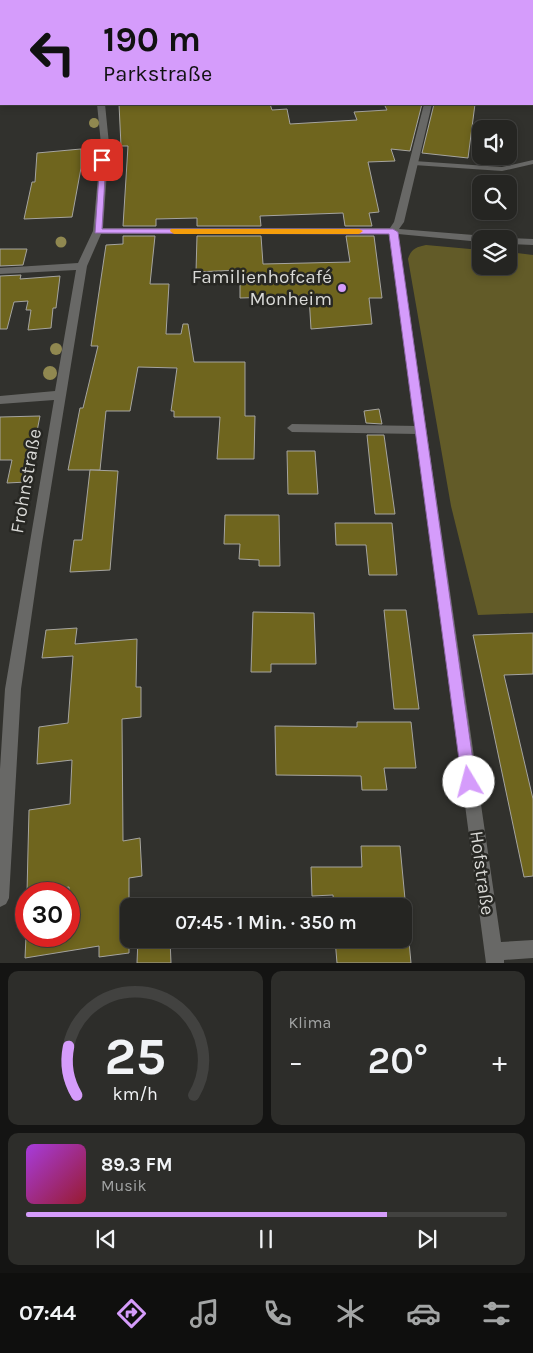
<!DOCTYPE html>
<html lang="de">
<meta charset="utf-8">
<style>
:root{--surface:#252522;--page:#2d2d2a;--text:#f1f3f6;--muted:#a3a5a5;--line:#424240;--accent:#d59cfb}
body{margin:0;font-family:Karla,sans-serif;background:var(--page);color:var(--text);height:100vh;display:flex;flex-direction:column;font-size:19px;white-space:nowrap}
*{box-sizing:border-box;margin:0}
p{font-size:16px;color:var(--muted)}
.icon{flex:none;width:28px;height:28px;fill:none;stroke:currentColor;stroke-width:2;stroke-linecap:round;stroke-linejoin:round}
.map{position:relative;height:963px;overflow:hidden}
.side{display:flex;flex-direction:column;gap:8px;padding:8px;background:#141413;flex:1}
.side>*{flex:none}
.hud{position:absolute;left:0px;top:0px;width:534px;height:105px;box-shadow:0 2px 8px #0003,0 0 0 1px var(--line);background:#d59cfb;color:#111;overflow:hidden}
.tools{position:absolute;left:472px;top:120px;display:grid;gap:10px}
.tools a{display:grid;place-items:center;width:45px;height:45px;border-radius:10px;background:var(--surface);box-shadow:0 2px 8px #0003,0 0 0 1px var(--line);font-size:25px}
.speed{position:absolute;left:15px;top:882px;display:flex;gap:10px;font-size:25px;font-weight:700;text-align:center}
.speed>*{display:grid;place-content:center;width:65px;height:65px;border-radius:50%;background:var(--surface);box-shadow:0 2px 8px #0003,0 0 0 1px var(--line);line-height:1}
.speed .limit{border:8px solid #d22;background:#fff;color:#111}
.pin{position:absolute;display:grid;place-items:center;width:42px;height:42px;color:#fff;margin:-21px;border-radius:10px;box-shadow:0 2px 8px #0006}
.me{position:absolute;width:55px;margin:-28px;rotate:352deg;stroke-linejoin:round;filter:drop-shadow(0 0 4px #0008)}
.turn{display:flex;align-items:center;gap:18px;height:105px;padding:0 20px;font-size:22px}
.turn .icon{width:65px;height:65px;stroke-width:2.5}
.turn b{display:block;font-size:35px;line-height:42px}
.big{font-size:38px;font-weight:600;line-height:1.1}
.side .tile{flex:1;display:flex;flex-direction:column;justify-content:center;gap:8px;min-width:0;padding:0 18px;border-radius:10px;background:var(--page)}
.side .dial{align-items:center;gap:0}
.dial svg{height:130px;overflow:visible;fill:none;stroke:var(--line);stroke-width:7;stroke-linecap:round;text-anchor:middle}
.dial text{fill:var(--text);stroke:none}
.song{display:flex;align-items:center;gap:15px}
.cover{width:60px;height:60px;border-radius:8px;background:linear-gradient(135deg,hsl(280 70% 55%),hsl(350 70% 35%))}
.played{height:5px;border-radius:2px;background:linear-gradient(90deg,var(--accent) 75%,var(--line) 75%)}
.keys{display:flex;justify-content:space-around;direction:ltr}
.heat{display:flex;justify-content:space-between;align-items:center;font-size:28px;direction:ltr}
.side .tiles{flex:1;display:grid;gap:8px;grid-template-columns:1fr 1fr}
.tile:last-child{grid-column:span 2}
.trip{position:absolute;left:120px;top:898px;width:292px;height:50px;border-radius:10px;background:var(--surface);box-shadow:0 2px 8px #0003,0 0 0 1px var(--line);font-weight:600;line-height:50px;text-align:center}
.menu{display:flex;height:80px;justify-content:space-around;align-items:center;background:#0f0f0e;color:var(--muted)}
.menu .icon{width:35px;height:35px}
.menu .active{color:var(--accent)}
.menu b{font-size:22px;color:var(--text)}
.map>svg:first-child{display:block}
.green{fill:#625b28}
.building{fill:#6f651e;stroke:#a5a4a0}
.lines{fill:none;stroke-linecap:round;stroke-linejoin:round}
.lane{fill:#686866;fill-rule:evenodd}
.street{fill:#686866;fill-rule:evenodd}
.tree{fill:#908850}
.route{fill:#d59cfb;stroke:#8a65a3}
.slow{fill:#f59e0b}
.poi-dot{fill:#d59cfb;stroke:#272723;stroke-width:2}
.labels{text-anchor:middle;dominant-baseline:central;stroke-width:5;stroke-linejoin:round;paint-order:stroke}
.poi-label{font-size:19px;fill:#dadad7;stroke:#272723;text-anchor:end}
.street-label{font-size:19px;fill:#dadad7;stroke:#272723}
</style>
<div class="map">
<svg width="533" height="963" viewBox="0 0 533 963">
<rect width="100%" height="100%" fill="#31312d"/>
<path class="green" d="M 426,245 L 481,250 L 481,266 L 509,266 L 509,252 L 533,255 L 533,613 L 478,615 L 451,506 L 408,259 C 411,249 416,247 426,245 Z"/>
<g class="building">
<polygon points="119,104 270,104 272,110 287,109 290,124 357,120 354,112 387,110 384,104 422,104 410,151 391,149 395,161 368,162 379,212 369,213 372,226 345,226 343,213 260,216 261,226 197,226 197,218 156,219 156,226 123,226 128,146 121,146"/>
<polygon points="434,104 475,104 468,158 422,153"/>
<polygon points="81,149 81,168 72,217 24,219 32,182 35,182 37,153"/>
<polygon points="123,236 155,236 150,284 169,284 166,334 181,334 183,324 188,324 194,362 245,362 245,416 255,416 254,459 217,459 220,417 174,417 174,411 171,411 177,368 138,367 130,411 106,411 100,470 68,470 80,408 83,408 98,346 91,346 106,245 123,244"/>
<polygon points="197,236 261,236 263,264 350,262 346,236 374,236 382,298 369,298 372,324 311,329 309,296 240,298 240,270 196,272"/>
<polygon points="0,249 27,249 23,265 0,266"/>
<polygon points="21,275 20,279 60,276 56,308 53,308 51,328 28,330 31,310 26,310 28,301 14,302 7,329 0,329 0,276"/>
<polygon points="379,409 382,424 366,423 364,411"/>
<polygon points="40,416 27,482 7,483 12,460 0,460 0,417"/>
<polygon points="367,435 384,435 395,514 375,514"/>
<polygon points="287,451 315,451 318,494 288,494"/>
<polygon points="90,470 118,471 110,570 70,572 74,540 82,540"/>
<polygon points="225,515 279,515 280,566 259,566 259,560 239,559 240,544 224,544"/>
<polygon points="335,523 392,523 397,575 369,575 366,545 336,545"/>
<polygon points="384,610 406,610 419,709 394,709"/>
<polygon points="253,612 314,613 316,664 271,664 271,672 251,672"/>
<polygon points="77,628 75,644 137,639 136,687 141,687 141,717 122,719 123,841 140,838 142,876 129,878 129,953 99,957 99,946 25,958 26,936 69,936 69,887 27,893 28,850 29,810 70,804 72,760 37,764 39,727 68,723 73,656 42,658 46,630"/>
<polygon points="533,633 533,674 504,675 533,799 533,876 524,877 473,635"/>
<polygon points="357,722 411,722 416,768 384,768 387,790 362,790 361,776 276,775 275,726 357,727"/>
<polygon points="361,846 400,846 411,963 337,963 335,939 404,939 404,906 334,906 333,895 312,896 311,867 362,867"/>
<polygon points="138,939 170,939 171,963 137,963"/>
</g>
<g class="lines">
<g class="lane">
<polygon points="533,160 533,164 502,171 414,165 410,163 414,161 502,167"/>
<polygon points="292,424 419,426 424,430 419,434 292,432 287,428"/>
</g>
<g class="street">
<rect x="86" y="0" width="6" height="1"/>
<polygon points="425,0 432,0 432,1 426,1"/>
<polygon points="97,104 105,104 109,144 103,228 390,228 394,222 424,104 432,104 404,222 399,229 486,236 491,239 481,239 481,242 398,234 501,942 533,940 533,958 504,960 504,963 486,963 389,234 101,234 87,266 42,543 21,689 9,898 6,904 0,907 0,769 5,689 54,400 0,404 0,396 55,391 76,270 0,274 0,268 78,263 93,231 101,144"/>
<polygon points="509,238 533,239 533,245 509,244 509,239 506,239"/>
</g>
</g>
<g class="tree">
<circle cx="94" cy="123" r="5"/>
<circle cx="98" cy="151" r="5"/>
<circle cx="61" cy="242" r="5.5"/>
<circle cx="56" cy="349" r="6"/>
<circle cx="50" cy="373" r="7"/>
</g>
<polygon class="route" points="100,159 106,160 102,229 393,229 398,232 476,782 474,788 469,790 464,788 462,782 389,234 95,233"/>
<polygon class="slow" points="171,229 359,229 363,231 359,234 174,234 170,231"/>
<circle class="poi-dot" cx="342" cy="288" r="5"/>
<g class="labels">
<g class="poi-label">
<text x="332" y="277">Familienhofcafé<tspan x="332" dy="22">Monheim</tspan></text>
</g>
<g class="street-label">
<text transform="translate(26 481) rotate(-80)">Frohnstraße</text>
<text transform="translate(482 873) rotate(82)">Hofstraße</text>
</g>
</g>
</svg>
<div class="tools">
<a><svg class="icon" aria-label="sound" viewBox="0 0 24 24"><path d="M4 9h4l5-4v14l-5-4H4zM17 9q2 3 0 6"/></svg></a>
<a><svg class="icon" aria-label="search" viewBox="0 0 24 24"><circle cx="10" cy="10" r="6"/><path d="M15 15l6 6"/></svg></a>
<a><svg class="icon" aria-label="layers" viewBox="0 0 24 24"><path d="M12 4l9 5-9 5-9-5zM3 14l9 5 9-5"/></svg></a>
</div>
<div class="speed"><div class="limit">30</div></div>
<div class="pin" style="left:102px;top:160px;background:#d93025"><svg class="icon" aria-label="arrive" viewBox="0 0 24 24"><path d="M6 21V4h12l-3 4 3 4H6"/></svg></div>
<svg class="me" style="left:469px;top:782px" viewBox="-20 -20 40 40"><circle r="19" fill="#fff"/><path d="M0-13L10 11 0 6-10 11z" fill="#d59cfb"/></svg>
<div class="trip">07:45 · 1 Min. · 350 m</div>
<div class="hud">
<div class="turn"><svg class="icon" aria-label="left" viewBox="0 0 24 24"><path d="M17 20v-9H6M10 6l-5 5 5 5"/></svg><div><b>190 m</b>Parkstraße</div></div>
</div>
</div>
<section class="side">
<div class="tiles">
<div class="tile dial"><svg viewBox="0 0 100 80">
<path d="M14 69A42 42 0 1 1 86 69"/>
<path d="M14 69A42 42 0 0 1 9 39" stroke="#d59cfb"/>
<text x="50" y="56" font-size="32" font-weight="700">25</text>
<text x="50" y="72" font-size="11">km/h</text>
</svg></div>
<div class="tile"><p>Klima</p>
<div class="heat"><a>−</a><b class="big">20°</b><a>+</a></div>
</div>
<div class="tile">
<div class="song"><i class="cover"></i><div><b>89.3 FM</b><p>Musik</p></div></div>
<div class="played"></div>
<div class="keys"><svg class="icon" aria-label="previous" viewBox="0 0 24 24"><path d="M18 5L8 12l10 7zM5 5v14"/></svg><svg class="icon" aria-label="pause" viewBox="0 0 24 24"><path d="M8 5v14M16 5v14"/></svg><svg class="icon" aria-label="next" viewBox="0 0 24 24"><path d="M6 5l10 7-10 7zM19 5v14"/></svg></div>
</div>
</div>
</section>
<nav class="menu">
<b>07:44</b>
<svg class="icon active" aria-label="directions" viewBox="0 0 24 24"><path d="M12 3l9 9-9 9-9-9zM9 14v-3h6M13 9l2 2-2 2"/></svg>
<svg class="icon" aria-label="music" viewBox="0 0 24 24"><path d="M9 18V5l10-2v13"/><circle cx="6" cy="18" r="3"/><circle cx="16" cy="16" r="3"/></svg>
<svg class="icon" aria-label="phone" viewBox="0 0 24 24"><path d="M5 4h4l2 5-3 2q2 4 5 5l2-3 5 2v4C11 20 4 13 5 4z"/></svg>
<svg class="icon" aria-label="climate" viewBox="0 0 24 24"><path d="M12 3v18M4 7l16 10M4 17L20 7"/></svg>
<svg class="icon" aria-label="car" viewBox="0 0 24 24"><path d="M5 17H2v-5l4-1 3-4h7l3 4 3 1v5h-3M9 17h6M6 11h13"/><circle cx="7" cy="17" r="2"/><circle cx="17" cy="17" r="2"/></svg>
<svg class="icon" aria-label="filters" viewBox="0 0 24 24"><path d="M4 7h16M4 17h16"/><circle cx="9" cy="7" r="2"/><circle cx="15" cy="17" r="2"/></svg>
</nav>
